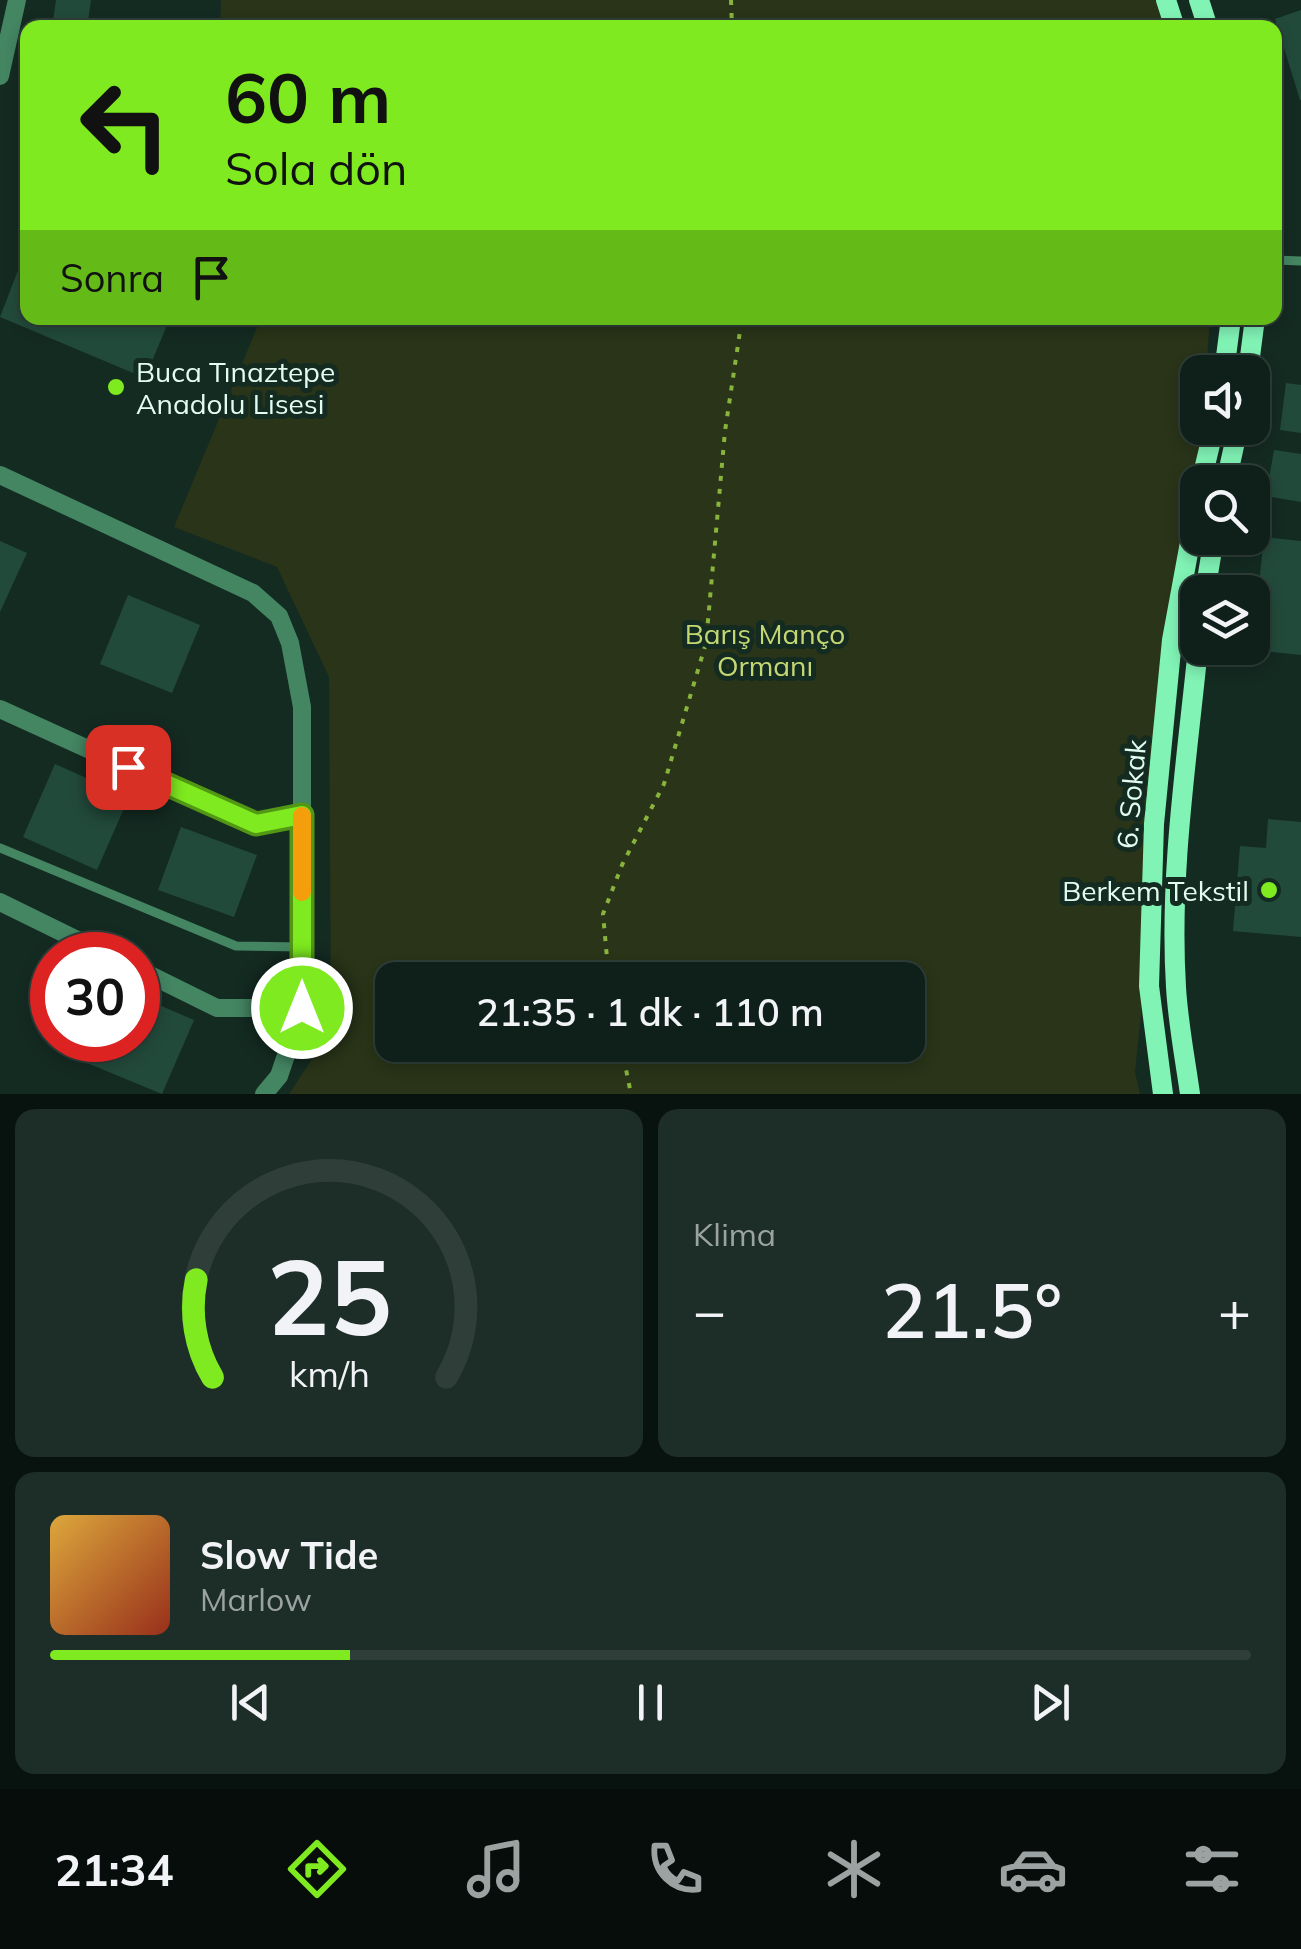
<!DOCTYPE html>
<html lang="tr">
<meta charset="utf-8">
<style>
:root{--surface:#0f201a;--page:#1d2d27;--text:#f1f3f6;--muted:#9ba3a2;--line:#2f3e39;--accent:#7eea1f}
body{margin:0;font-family:Mulish,sans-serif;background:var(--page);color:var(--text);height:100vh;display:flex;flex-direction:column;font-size:38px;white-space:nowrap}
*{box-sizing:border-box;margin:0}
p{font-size:32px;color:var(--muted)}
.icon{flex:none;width:55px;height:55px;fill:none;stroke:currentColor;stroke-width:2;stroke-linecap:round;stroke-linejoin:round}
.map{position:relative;height:1094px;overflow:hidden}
.sheet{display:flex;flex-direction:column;gap:15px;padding:15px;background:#08120e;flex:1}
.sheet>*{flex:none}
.banner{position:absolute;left:20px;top:20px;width:1262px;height:305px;border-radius:20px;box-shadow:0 5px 15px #0003,0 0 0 2px var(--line);background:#7eea1f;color:#111;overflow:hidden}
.fabs{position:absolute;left:1180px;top:355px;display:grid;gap:20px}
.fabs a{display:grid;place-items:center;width:90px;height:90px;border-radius:20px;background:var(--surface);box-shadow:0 5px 15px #0003,0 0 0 2px var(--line);font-size:50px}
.speed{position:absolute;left:30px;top:932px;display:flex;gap:20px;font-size:50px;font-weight:700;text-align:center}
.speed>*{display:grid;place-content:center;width:130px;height:130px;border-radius:50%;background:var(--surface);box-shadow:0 5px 15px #0003,0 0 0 2px var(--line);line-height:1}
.speed .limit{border:15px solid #d22;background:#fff;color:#111}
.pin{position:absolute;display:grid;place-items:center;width:85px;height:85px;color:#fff;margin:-42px;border-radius:20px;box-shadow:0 5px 15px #0006}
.me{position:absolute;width:110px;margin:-55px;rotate:0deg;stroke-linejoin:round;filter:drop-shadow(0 0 8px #0008)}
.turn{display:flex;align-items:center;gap:35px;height:210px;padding:0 40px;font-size:45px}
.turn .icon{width:130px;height:130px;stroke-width:2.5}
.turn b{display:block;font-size:70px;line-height:85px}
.then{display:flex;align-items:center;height:95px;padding:0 40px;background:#0003;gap:20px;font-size:38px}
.big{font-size:75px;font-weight:600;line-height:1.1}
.sheet .tile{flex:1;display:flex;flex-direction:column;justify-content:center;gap:15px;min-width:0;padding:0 35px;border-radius:20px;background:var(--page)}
.sheet .dial{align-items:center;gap:0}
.dial svg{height:260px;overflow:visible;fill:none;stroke:var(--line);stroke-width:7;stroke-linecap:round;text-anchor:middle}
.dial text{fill:var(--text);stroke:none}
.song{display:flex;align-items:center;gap:30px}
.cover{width:120px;height:120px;border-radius:15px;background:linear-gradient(135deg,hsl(40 70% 55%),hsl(10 70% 35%))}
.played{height:10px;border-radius:5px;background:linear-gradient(90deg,var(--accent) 25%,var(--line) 25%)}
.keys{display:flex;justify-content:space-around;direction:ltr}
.heat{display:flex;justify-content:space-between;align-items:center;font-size:55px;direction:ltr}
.sheet .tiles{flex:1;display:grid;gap:15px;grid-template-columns:1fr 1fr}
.tile:last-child{grid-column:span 2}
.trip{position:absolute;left:375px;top:962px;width:550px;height:100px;border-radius:20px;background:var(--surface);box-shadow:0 5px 15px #0003,0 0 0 2px var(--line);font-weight:600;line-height:100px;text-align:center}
.tab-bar{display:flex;height:160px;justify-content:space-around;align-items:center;background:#060d0a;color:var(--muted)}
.tab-bar .icon{width:70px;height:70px}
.tab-bar .active{color:var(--accent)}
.tab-bar b{font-size:45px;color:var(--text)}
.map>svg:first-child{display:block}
.green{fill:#293418;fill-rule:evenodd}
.building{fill:#224a3b}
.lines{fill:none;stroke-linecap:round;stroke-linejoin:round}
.path{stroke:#88b43d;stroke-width:4;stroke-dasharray:5 8;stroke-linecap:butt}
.service{stroke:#448562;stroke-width:9}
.minor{stroke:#448562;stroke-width:18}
.secondary{stroke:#81f3b5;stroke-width:20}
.route-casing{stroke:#529814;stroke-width:25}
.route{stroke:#7eea1f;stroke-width:18}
.slow{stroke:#f59e0b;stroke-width:18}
.poi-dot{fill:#7eea1f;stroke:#142b22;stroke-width:4}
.labels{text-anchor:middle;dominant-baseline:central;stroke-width:10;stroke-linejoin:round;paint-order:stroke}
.poi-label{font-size:28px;fill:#e1fcf0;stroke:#142b22;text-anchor:start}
.park-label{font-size:28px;fill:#c5d772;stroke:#142b22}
.street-label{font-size:28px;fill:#e1fcf0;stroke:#142b22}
</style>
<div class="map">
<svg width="1301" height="1094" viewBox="0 0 1301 1094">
<rect width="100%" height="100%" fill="#142b22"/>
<g class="green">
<polygon points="221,0 1156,0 1165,27 220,28"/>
<path d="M 261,318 L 1210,318 L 1206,372 L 1198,372 L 1198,428 L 1202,428 L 1135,1072 L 1140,1094 L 289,1094 L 331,1030 L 329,677 L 277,567 L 174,527 ZM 392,980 L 908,980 L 908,1045 L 392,1045 Z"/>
</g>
<g class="building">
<polygon points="56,0 91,0 87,28 52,28"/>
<polygon points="1301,10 1301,100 1300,100 1275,19"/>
<polygon points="27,247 28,318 170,318 145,378 0,317"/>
<polygon points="1286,383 1301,385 1301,433 1280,430"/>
<polygon points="1274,450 1301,454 1301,502 1266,496"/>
<polygon points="1264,537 1301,541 1301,655 1252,650"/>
<polygon points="0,541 27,553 0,612"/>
<polygon points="128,595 200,625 172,693 100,664"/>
<polygon points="55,764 129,797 97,870 23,837"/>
<polygon points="1268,819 1301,822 1301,937 1233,931 1240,846 1266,848"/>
<polygon points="181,827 257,855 234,917 158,890"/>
<polygon points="138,996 194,1020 162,1094 87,1063 97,1040 138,1040"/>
</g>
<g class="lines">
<g class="path">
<polyline points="731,0 732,28"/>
<polyline points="609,980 603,914 622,865 664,784 706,643 725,431 742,318"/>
<polyline points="621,1045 631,1094"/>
</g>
<g class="service">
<polyline points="1275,260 1301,261"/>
<polyline points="0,848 236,946 302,947"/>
</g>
<g class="minor">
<polyline points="0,76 17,0"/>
<polyline points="0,475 253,593 279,616 290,643 302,707 302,1008 279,1076 264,1094"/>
<polyline points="0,709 255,825 302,815"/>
<polyline points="0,902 108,955"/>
<polyline points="138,969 217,1008 302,1008"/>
</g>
<g class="secondary">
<polyline points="1166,0 1175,28"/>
<polyline points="1199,0 1208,28"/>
<polyline points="1224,372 1231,318"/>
<polyline points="1248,372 1255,318"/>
<polyline points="1201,482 1214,428"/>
<polyline points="1226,482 1238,428"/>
<polyline points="1205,592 1214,538"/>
<polyline points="1163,1094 1149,986 1154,824 1172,640 1198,499"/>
<path d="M 1190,1094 C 1185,1058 1178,1023 1176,987 C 1169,874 1187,759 1198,648"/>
</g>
</g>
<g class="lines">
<defs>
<polyline id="route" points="128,767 256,824 302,815 302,1008"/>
</defs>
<use href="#route" class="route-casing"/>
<use href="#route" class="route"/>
<polyline class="slow" points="302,816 302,892"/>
</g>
<g class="poi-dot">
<circle cx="116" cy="387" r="10"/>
<circle cx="1269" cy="890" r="10"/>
</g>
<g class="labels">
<g class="poi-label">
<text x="136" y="371">Buca Tınaztepe<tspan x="136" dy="32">Anadolu Lisesi</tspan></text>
<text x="1249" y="890" text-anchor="end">Berkem Tekstil</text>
</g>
<g class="park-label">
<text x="765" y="633">Barış Manço<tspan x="765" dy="32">Ormanı</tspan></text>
</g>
<g class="street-label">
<text transform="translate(1131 794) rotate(-85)">6. Sokak</text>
</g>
</g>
</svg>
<div class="fabs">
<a><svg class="icon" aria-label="sound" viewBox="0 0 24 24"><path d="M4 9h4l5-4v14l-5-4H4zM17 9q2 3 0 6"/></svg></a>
<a><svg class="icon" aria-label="search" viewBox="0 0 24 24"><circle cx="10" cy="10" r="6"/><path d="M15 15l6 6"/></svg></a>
<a><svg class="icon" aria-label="layers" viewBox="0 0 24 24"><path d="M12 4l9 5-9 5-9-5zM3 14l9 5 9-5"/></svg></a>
</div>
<div class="speed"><div class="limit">30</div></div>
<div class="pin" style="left:128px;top:767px;background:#d93025"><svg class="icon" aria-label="arrive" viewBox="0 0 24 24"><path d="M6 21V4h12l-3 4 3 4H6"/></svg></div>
<svg class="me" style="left:302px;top:1008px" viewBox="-20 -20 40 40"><circle r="17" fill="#7eea1f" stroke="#fff" stroke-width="3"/><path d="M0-11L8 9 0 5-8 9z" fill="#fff"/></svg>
<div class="trip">21:35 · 1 dk · 110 m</div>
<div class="banner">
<div class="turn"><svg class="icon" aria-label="left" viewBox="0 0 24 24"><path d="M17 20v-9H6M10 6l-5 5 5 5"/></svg><div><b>60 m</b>Sola dön</div></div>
<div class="then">Sonra<svg class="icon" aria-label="arrive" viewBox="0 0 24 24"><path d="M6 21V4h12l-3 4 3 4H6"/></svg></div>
</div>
</div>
<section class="sheet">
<div class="tiles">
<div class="tile dial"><svg viewBox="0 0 100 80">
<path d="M14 69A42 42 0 1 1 86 69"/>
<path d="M14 69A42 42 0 0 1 9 39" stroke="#7eea1f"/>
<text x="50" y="56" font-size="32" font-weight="700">25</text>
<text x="50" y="72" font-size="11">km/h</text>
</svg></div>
<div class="tile"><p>Klima</p>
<div class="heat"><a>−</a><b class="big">21.5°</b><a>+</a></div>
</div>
<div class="tile">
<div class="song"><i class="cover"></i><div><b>Slow Tide</b><p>Marlow</p></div></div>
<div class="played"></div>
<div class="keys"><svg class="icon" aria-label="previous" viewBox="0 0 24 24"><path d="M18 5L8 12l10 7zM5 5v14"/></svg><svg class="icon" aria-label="pause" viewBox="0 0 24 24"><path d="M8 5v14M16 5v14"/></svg><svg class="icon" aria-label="next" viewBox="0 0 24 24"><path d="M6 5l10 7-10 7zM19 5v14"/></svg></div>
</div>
</div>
</section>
<nav class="tab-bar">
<b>21:34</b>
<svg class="icon active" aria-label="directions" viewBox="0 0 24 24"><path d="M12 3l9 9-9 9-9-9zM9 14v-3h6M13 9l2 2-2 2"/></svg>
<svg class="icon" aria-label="music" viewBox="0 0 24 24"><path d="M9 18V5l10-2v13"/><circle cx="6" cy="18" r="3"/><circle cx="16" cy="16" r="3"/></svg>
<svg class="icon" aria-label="phone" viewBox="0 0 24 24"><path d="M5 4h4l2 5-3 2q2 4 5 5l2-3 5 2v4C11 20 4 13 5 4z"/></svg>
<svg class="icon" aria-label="climate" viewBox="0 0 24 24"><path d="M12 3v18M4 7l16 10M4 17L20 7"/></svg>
<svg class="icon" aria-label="car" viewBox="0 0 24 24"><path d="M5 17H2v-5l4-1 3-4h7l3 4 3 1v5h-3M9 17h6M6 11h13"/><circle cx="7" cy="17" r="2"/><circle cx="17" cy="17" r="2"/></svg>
<svg class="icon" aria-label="filters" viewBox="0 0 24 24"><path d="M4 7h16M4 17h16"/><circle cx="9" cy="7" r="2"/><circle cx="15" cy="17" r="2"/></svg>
</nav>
